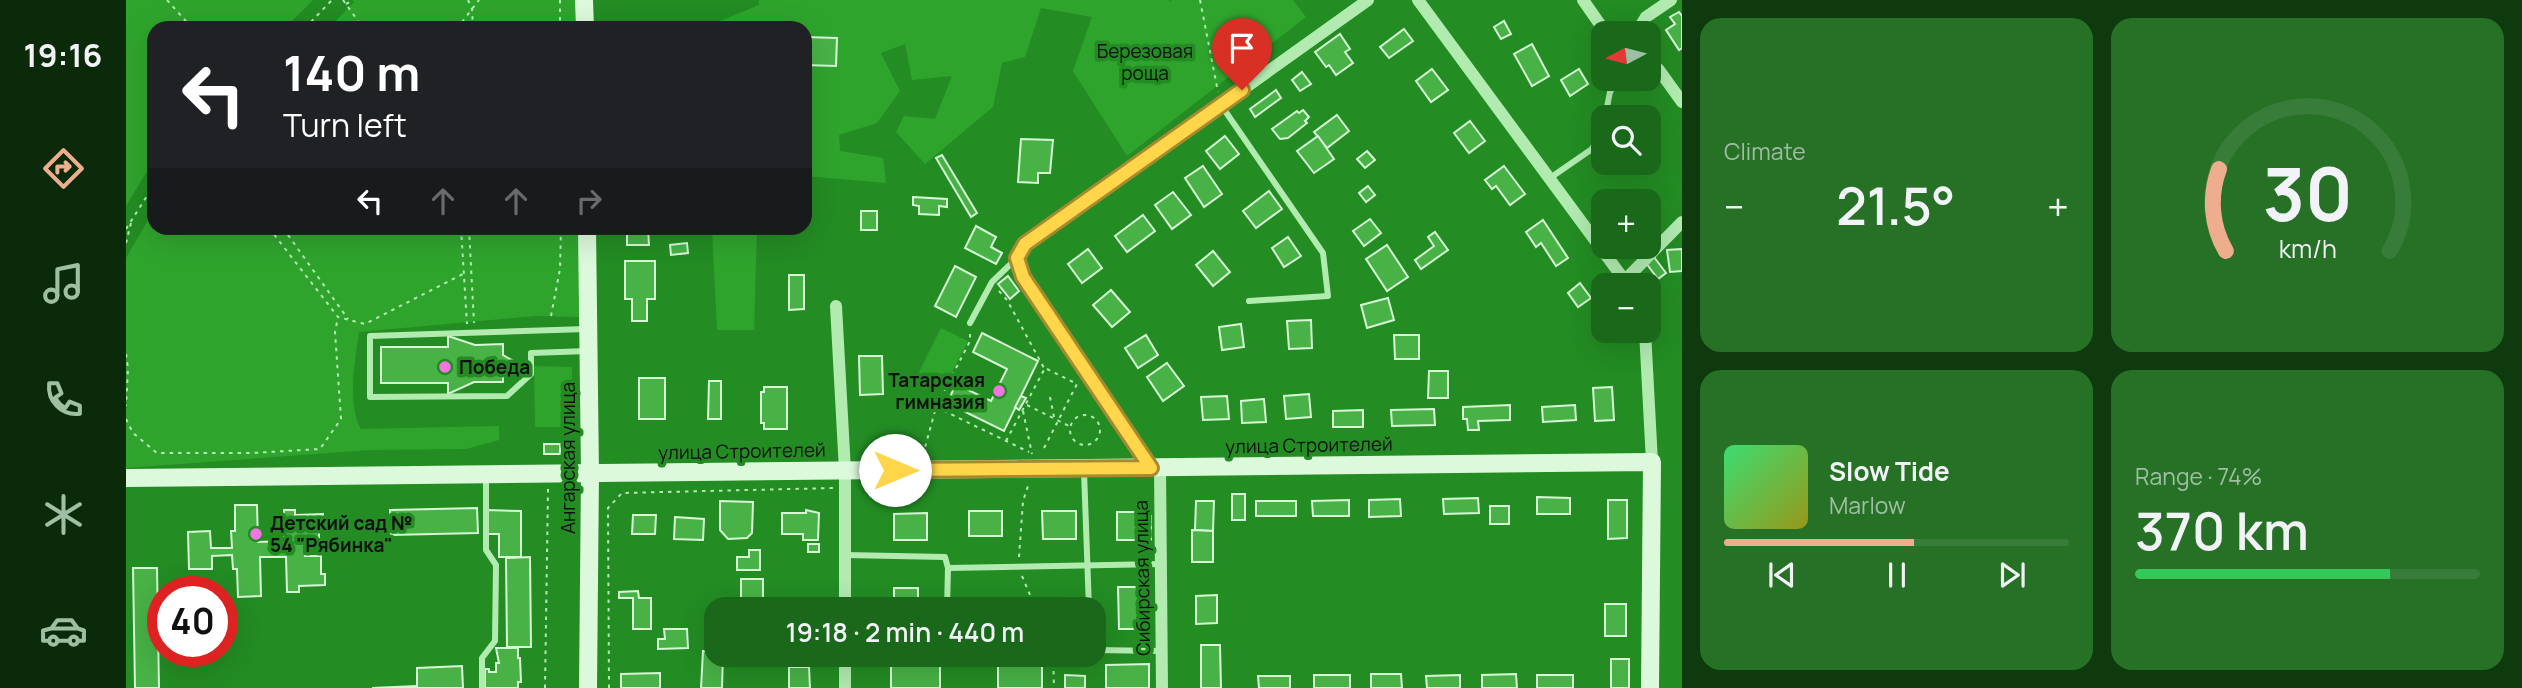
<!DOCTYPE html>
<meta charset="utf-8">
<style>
:root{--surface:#1a691a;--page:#277127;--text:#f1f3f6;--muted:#9fbfa2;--line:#387c39;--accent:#eead8d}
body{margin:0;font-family:Manrope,sans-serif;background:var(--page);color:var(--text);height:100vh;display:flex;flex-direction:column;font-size:26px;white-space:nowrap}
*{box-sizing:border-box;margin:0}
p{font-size:23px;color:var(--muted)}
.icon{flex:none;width:38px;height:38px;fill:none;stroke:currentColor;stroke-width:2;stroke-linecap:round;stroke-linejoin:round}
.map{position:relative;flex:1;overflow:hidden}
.side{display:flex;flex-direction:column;gap:18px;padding:18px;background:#0e3a0e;width:840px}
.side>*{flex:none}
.hud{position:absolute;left:21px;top:21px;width:665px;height:214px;border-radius:21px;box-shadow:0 7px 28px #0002;background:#202124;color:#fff;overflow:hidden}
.needle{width:46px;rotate:263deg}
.buttons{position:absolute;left:1465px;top:21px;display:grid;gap:14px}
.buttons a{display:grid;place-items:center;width:70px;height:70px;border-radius:14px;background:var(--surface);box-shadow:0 7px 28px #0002;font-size:35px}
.speed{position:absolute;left:21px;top:576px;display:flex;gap:14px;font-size:35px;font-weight:700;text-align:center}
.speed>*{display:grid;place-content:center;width:91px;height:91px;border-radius:50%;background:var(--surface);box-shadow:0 7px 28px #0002;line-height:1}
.speed .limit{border:10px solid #d22;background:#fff;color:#111}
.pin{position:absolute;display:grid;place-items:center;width:60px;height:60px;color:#fff;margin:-72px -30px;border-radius:50% 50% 50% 0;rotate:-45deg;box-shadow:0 0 7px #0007}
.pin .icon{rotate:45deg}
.me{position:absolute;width:77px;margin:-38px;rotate:90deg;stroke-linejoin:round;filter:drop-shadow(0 0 5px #0008)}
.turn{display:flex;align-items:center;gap:24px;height:147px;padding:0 21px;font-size:32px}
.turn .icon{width:91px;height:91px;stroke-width:2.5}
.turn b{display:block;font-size:49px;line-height:60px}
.lanes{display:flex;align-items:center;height:66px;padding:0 21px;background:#0003;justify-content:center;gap:35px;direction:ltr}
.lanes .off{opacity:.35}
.big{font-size:52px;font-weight:600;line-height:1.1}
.side .tile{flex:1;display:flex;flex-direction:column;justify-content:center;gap:10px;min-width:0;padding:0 24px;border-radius:21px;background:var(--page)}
.side .dial{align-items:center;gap:0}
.dial svg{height:182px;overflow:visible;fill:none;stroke:var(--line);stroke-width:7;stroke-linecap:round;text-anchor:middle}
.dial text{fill:var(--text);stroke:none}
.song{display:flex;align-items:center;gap:21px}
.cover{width:84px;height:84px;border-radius:10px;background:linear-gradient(135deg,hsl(140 70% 55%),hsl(60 70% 35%))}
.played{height:7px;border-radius:4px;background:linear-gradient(90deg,var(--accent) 55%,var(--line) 55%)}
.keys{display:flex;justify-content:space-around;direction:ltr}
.heat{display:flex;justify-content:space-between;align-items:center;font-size:38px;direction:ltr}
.charge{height:10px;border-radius:5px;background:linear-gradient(90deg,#34c759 74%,var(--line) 0)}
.side .tiles{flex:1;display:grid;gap:18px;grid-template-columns:repeat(2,1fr)}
.trip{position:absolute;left:578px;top:597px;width:402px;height:70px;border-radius:21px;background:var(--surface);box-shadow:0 7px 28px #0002;font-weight:600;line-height:70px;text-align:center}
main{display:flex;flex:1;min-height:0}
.dock{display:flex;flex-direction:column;width:126px;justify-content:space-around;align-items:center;background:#0a2a0a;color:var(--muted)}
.dock .icon{width:49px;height:49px}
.dock .on{color:var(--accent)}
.dock b{font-size:32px;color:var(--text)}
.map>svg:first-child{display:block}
.green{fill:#2fa42d}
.building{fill:#48b247;stroke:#d6f8d5;stroke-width:2}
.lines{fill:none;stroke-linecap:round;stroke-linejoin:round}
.path{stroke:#b1ebb0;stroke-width:2;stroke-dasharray:3.5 5;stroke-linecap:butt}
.lane{stroke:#b1ebb0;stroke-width:6}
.street{stroke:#b1ebb0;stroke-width:12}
.secondary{stroke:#dcf9dc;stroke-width:18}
.route-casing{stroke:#a68a30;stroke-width:18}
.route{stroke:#ffd54a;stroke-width:12}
.poi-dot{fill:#f673e3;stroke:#238c23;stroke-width:2.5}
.labels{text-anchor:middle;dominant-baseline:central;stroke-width:7;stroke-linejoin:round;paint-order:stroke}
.park-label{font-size:19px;fill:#111;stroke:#238c23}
.poi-label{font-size:19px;font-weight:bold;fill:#111;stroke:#238c23;text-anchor:start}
.street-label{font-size:19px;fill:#111;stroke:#238c23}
</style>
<main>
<nav class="dock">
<b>19:16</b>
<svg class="icon on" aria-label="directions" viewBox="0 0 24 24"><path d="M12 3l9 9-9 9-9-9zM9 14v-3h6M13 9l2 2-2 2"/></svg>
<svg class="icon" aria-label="music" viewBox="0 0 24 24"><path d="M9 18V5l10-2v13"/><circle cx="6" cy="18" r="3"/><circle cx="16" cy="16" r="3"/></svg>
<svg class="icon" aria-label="phone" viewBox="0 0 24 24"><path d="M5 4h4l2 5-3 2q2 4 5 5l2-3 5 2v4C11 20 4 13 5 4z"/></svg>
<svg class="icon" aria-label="climate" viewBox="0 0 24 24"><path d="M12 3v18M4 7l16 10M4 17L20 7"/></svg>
<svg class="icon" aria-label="car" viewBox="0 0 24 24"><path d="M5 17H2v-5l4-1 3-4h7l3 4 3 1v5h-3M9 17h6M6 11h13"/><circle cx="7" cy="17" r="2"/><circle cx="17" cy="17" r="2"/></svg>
</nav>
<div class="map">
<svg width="1556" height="688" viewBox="0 0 1556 688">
<rect width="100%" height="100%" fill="#238c23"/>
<g class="green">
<polygon points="0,0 187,0 159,28 28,28 28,160 0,206"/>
<polygon points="230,0 450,0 450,28 203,28"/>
<polygon points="633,0 1043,0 1044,2 1046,0 1167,0 1180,17 1001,156 947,71 966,17 915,8 899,57 876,63 867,107 799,164 770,132 778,116 809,119 826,76 786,80 779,44 755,53 774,91 751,123 713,135 714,151 757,158 760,183 679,176 679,28 577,28 633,5"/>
<path d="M 28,210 L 28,228 L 454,228 L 455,317 L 409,316 L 233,332 C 229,359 221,405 235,429 L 373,426 L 373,440 L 340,449 L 244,450 L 0,468 L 0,258 Z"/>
<polygon points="586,228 631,228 628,330 591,330"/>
<polygon points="815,328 842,341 818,388 792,374"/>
<polygon points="408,366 446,367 446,427 409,427"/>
</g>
<g class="building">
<polygon points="1553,12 1556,16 1556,48 1553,50 1540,30 1549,24 1544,17"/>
<polygon points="1378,21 1385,34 1375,39 1368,27"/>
<polygon points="1278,29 1287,41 1263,58 1254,47"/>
<polygon points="1214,34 1224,49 1219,52 1227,63 1210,75 1203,65 1200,67 1189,52"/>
<polygon points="679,37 711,38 710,66 679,65"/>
<polygon points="1406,44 1423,76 1406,86 1388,54"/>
<polygon points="1306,69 1322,90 1305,102 1290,81"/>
<polygon points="1453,69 1462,84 1444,96 1435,80"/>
<polygon points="1176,72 1185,84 1174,91 1166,80"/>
<polygon points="1150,90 1155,98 1129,117 1124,109"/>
<polygon points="1177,110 1183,117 1179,121 1181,123 1162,138 1154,139 1146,129 1171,111 1173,113"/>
<polygon points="1211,115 1223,131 1201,148 1188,132"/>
<polygon points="1344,121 1359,141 1343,153 1328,133"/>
<polygon points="1099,136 1113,154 1094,169 1080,151"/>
<polygon points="1192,136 1208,159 1188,173 1171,151"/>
<polygon points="895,139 927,140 924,173 912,173 912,183 892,182"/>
<polygon points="1241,151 1249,160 1239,168 1231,159"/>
<polygon points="816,155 851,213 845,217 810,158"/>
<polygon points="1077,166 1096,194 1078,207 1059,178"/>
<polygon points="1378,166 1399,194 1384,205 1370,186 1366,189 1359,180"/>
<polygon points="1242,186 1249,195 1240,202 1233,193"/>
<polygon points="1143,191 1156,209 1130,228 1117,211"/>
<polygon points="1047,192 1065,215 1046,229 1029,205"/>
<polygon points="787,197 821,199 821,207 813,206 813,215 793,214 793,206 787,205"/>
<rect x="735" y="211" width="16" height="19"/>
<polygon points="1017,215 1029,231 1001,252 989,236"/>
<polygon points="1244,219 1255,233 1238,246 1227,231"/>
<polygon points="1417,220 1442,258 1430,266 1415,243 1410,247 1400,232"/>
<polygon points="850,226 870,237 865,247 876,253 870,264 839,248"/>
<polygon points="501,228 522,228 523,245 501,245"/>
<polygon points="1309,232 1322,250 1295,269 1289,260 1308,246 1302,237"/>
<polygon points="1162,237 1175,256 1158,267 1146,248"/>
<polygon points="561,243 562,253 545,255 544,245"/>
<polygon points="1261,245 1282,277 1261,291 1240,259"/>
<polygon points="962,249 976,268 956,283 942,264"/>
<polygon points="1556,249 1556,271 1544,272 1541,250"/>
<polygon points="1087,251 1104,272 1087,286 1070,265"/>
<polygon points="1528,257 1540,273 1532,279 1520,263"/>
<polygon points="499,261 529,261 529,299 521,299 521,321 506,321 506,299 499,299"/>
<polygon points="829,266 850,277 830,317 809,306"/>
<polygon points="663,275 678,275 678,309 663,310"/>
<polygon points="882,276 893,291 884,299 872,284"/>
<polygon points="1454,283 1465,298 1452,307 1442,293"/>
<polygon points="985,290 1004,312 986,327 967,305"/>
<polygon points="1262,298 1268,320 1241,328 1235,305"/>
<polygon points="1185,320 1186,348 1163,349 1161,321"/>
<polygon points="1115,324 1118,347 1096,350 1093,327"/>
<polygon points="856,333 912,361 878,431 821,403 830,384 865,401 881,369 847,352"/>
<polygon points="1020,335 1032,355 1012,368 999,348"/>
<polygon points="1268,335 1293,335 1293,359 1269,359"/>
<polygon points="322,336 349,345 377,344 377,355 389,362 377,372 377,382 348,382 322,394 322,383 255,383 255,347 322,347"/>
<polygon points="733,356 756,356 757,394 734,395"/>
<polygon points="1041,363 1058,386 1037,401 1021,377"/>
<polygon points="1303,371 1322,371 1322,398 1302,398"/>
<rect x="513" y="378" width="26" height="41"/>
<polygon points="583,381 595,381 595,419 582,419"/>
<polygon points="638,387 661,387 661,429 638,429 638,423 635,423 635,392 638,392"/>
<polygon points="1486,387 1488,420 1469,421 1467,388"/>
<polygon points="1183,394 1185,417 1160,419 1158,396"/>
<polygon points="895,396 900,398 893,410 889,407"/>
<polygon points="1101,396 1103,419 1077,420 1075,397"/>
<polygon points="1138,399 1140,422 1116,423 1115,401"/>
<polygon points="1384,405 1384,420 1352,421 1353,430 1342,430 1341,419 1337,419 1337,407"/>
<polygon points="1449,405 1450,420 1417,422 1416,407"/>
<polygon points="1308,409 1309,425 1266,426 1265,410"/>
<polygon points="1237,410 1237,427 1207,427 1207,411"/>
<rect x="418" y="444" width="16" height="10"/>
<rect x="1106" y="494" width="13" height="26"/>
<polygon points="1411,497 1444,498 1444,514 1411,514"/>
<polygon points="1352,498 1353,513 1318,514 1317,499"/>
<polygon points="1274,499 1275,516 1243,517 1243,500"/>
<polygon points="1223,500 1223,516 1187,516 1186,501"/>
<polygon points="1482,500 1501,500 1501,538 1482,539"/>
<polygon points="594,501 627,502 626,533 621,538 602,539 594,530"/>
<polygon points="1070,501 1088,501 1087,531 1069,530"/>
<rect x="1130" y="501" width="40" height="15"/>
<polygon points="109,505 131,505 132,542 158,541 158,510 169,510 169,515 197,514 198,526 193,526 193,543 179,543 179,556 195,556 195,574 199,574 199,585 173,586 173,592 161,592 160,557 134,557 135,596 112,597 111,569 107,569 106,555 86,556 86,569 63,569 62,532 84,531 85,548 106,548 105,531 109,531"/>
<rect x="1364" y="506" width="19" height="18"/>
<polygon points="351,508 352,533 265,535 264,510"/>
<polygon points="360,510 395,511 395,557 373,557 373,534 360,534"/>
<polygon points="680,510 693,513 692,540 677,540 677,534 656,534 656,513 680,513"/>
<rect x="843" y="511" width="33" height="25"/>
<polygon points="916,511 950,511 950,539 917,539"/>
<rect x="991" y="512" width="34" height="28"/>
<polygon points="801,513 801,540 768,540 768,514"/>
<polygon points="507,515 530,515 529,534 506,534"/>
<polygon points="549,517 578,519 577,540 548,539"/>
<polygon points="1066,530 1087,531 1087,562 1066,562"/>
<rect x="682" y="544" width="11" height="8"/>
<polygon points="623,550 634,550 634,570 611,570 611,557 623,557"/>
<polygon points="404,557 405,647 381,647 380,558"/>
<polygon points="7,568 31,568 33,688 9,688"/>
<rect x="615" y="579" width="22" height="25"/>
<polygon points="992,587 1023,587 1023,629 993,629"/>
<rect x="768" y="588" width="24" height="21"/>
<polygon points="512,591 513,598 525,598 525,629 507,629 507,598 493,598 493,592"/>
<polygon points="1091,595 1091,623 1070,624 1070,596"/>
<rect x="1479" y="604" width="21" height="32"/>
<polygon points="538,629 561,629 562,648 532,649 532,639 539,639"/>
<polygon points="1075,645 1094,645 1095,688 1075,688"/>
<polygon points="370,648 392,648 392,658 394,658 395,682 392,682 392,688 359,688 359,669 363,669 363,672 370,672 370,663 373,663"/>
<polygon points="577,651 597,654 596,688 575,688"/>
<rect x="1485" y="659" width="18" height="29"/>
<rect x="765" y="663" width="49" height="25"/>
<polygon points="1023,664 1023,688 980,688 980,665"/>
<polygon points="336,666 337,688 291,688 291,668"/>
<rect x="872" y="666" width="44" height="22"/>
<polygon points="663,667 683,667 684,688 663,688"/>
<polygon points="534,673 534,688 495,688 495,674"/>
<polygon points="1245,674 1275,674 1276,688 1245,688"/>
<polygon points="1390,674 1391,688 1356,688 1356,675"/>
<polygon points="939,675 959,676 959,688 939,688"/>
<rect x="1188" y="675" width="36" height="13"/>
<polygon points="1334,675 1334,688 1301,688 1300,676"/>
<rect x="1411" y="675" width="36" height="13"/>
<polygon points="1132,676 1164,676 1164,688 1133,688"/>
<polygon points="290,686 290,688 246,688"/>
</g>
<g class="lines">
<g class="path">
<polyline points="41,0 66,28"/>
<polyline points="217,0 237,28"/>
<polyline points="342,0 346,9 347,28"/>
<polyline points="434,0 434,28"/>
<polyline points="1074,0 1092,92"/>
<polyline points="220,4 228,0"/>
<polyline points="179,28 206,0"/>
<polyline points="320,28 336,22 353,0"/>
<polyline points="143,228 212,317 239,324 337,274"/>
<polyline points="157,228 222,319"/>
<polyline points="335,228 341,324"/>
<polyline points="343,228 348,323"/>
<polyline points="0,229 28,185"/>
<polyline points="0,243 5,223"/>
<polyline points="873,291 881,300 918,368"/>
<polyline points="425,316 434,269 435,228"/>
<polyline points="0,354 2,368 0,406"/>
<polyline points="924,397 928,417"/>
<polyline points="901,405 943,426"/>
<polyline points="810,407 903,452"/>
<polyline points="897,411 906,454"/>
<circle cx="959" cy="430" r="15"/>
<polyline points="0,419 7,433 31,453 126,453 194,449 215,419 209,332 212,317"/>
<polyline points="880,441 919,368 951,384 916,452"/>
<polyline points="797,455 810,407 844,341 844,331"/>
<polyline points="893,557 897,501 903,483"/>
<polyline points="896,576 910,609"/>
<polyline points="927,654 928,688"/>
<polyline points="419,688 422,489"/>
<polyline points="483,688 482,508 496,493 708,488"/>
</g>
<g class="lane">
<polyline points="1095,105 1197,253 1202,296 1123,301"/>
<polyline points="1479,117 1484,92 1491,79"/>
<polyline points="1424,178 1466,149 1477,128"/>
<polyline points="844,323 866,282 891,258"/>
<polyline points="460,329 244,336 244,397 381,396 405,374 405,353 462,351"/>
<polyline points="958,471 963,609"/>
<polyline points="719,555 819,557 822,568"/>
<polyline points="821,609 822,568 1035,564"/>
<polyline points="968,650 1036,651"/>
<polyline points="356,688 356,658 369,641 370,565 360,550 360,477"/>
</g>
<g class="street">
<polyline points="1292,0 1502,285"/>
<polyline points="1457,0 1480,33"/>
<polyline points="1510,33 1520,17 1545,0"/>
<polyline points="1522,59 1533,70 1556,102"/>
<polyline points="1499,280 1556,222"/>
<polyline points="710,306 719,471 719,609"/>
<polyline points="1519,331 1526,462"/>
<polyline points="1034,467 1036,688"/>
<polyline points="1025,468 896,277 891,258 899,245 1242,0"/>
<polyline points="719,688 719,654"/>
</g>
<g class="secondary">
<polyline points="458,0 459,28"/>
<polyline points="461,228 464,473 462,688"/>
<polyline points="0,478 1526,462 1524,688"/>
</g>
</g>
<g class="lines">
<defs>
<polyline id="route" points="769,470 1025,468 897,277 891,258 899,244 1116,90"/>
</defs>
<use href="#route" class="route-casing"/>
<use href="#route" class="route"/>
</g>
<g class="poi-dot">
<circle cx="319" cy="367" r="7"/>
<circle cx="873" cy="391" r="7"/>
<circle cx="130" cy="534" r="7"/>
</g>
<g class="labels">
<g class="park-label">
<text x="1019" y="51">Березовая<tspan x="1019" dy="22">роща</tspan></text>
</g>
<g class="poi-label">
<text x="333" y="367">Победа</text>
<text x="859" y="380" text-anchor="end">Татарская<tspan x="859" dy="22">гимназия</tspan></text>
<text x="144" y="523">Детский сад №<tspan x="144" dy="22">54 "Рябинка"</tspan></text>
</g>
<g class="street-label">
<text transform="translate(1183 445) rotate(-1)">улица Строителей</text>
<text transform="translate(616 451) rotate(-1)">улица Строителей</text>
<text transform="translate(442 458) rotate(-90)">Ангарская улица</text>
<text transform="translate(1016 578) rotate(-91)">Сибирская улица</text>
</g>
</g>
</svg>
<div class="buttons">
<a><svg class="needle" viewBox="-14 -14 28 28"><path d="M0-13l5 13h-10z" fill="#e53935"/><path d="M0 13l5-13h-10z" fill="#9fbfa2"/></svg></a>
<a><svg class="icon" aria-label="search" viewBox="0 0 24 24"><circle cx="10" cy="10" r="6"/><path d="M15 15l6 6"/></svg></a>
<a>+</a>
<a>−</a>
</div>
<div class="speed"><div class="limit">40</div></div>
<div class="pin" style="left:1116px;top:90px;background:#d93025"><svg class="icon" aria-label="arrive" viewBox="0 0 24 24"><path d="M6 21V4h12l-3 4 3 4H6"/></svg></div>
<svg class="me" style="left:769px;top:470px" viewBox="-20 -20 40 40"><circle r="19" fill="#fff"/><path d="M0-13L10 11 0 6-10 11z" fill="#ffd54a"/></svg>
<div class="trip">19:18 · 2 min · 440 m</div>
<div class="hud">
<div class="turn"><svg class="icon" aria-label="left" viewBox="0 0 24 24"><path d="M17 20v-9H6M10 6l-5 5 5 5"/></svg><div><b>140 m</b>Turn left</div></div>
<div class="lanes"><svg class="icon" aria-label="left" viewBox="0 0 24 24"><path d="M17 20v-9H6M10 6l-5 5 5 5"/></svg><svg class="icon off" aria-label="ahead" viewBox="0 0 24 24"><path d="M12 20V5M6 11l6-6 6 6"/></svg><svg class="icon off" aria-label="ahead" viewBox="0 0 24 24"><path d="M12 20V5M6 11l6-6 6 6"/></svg><svg class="icon off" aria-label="right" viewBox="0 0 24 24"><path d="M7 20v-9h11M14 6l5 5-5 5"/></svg></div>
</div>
</div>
<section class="side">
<div class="tiles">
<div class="tile"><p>Climate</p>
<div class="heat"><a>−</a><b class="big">21.5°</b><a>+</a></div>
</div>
<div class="tile dial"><svg viewBox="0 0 100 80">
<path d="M14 69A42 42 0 1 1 86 69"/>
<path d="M14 69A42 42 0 0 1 11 33" stroke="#eead8d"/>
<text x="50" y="56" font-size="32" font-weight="700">30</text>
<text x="50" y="72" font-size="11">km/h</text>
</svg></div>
<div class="tile">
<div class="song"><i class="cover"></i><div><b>Slow Tide</b><p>Marlow</p></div></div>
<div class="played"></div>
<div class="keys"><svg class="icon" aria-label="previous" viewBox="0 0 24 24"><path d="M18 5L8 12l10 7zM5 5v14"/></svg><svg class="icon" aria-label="pause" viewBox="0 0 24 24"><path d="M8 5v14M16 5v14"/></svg><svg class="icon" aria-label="next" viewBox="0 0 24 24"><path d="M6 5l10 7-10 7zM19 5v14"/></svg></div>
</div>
<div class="tile"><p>Range · 74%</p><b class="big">370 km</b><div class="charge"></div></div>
</div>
</section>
</main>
